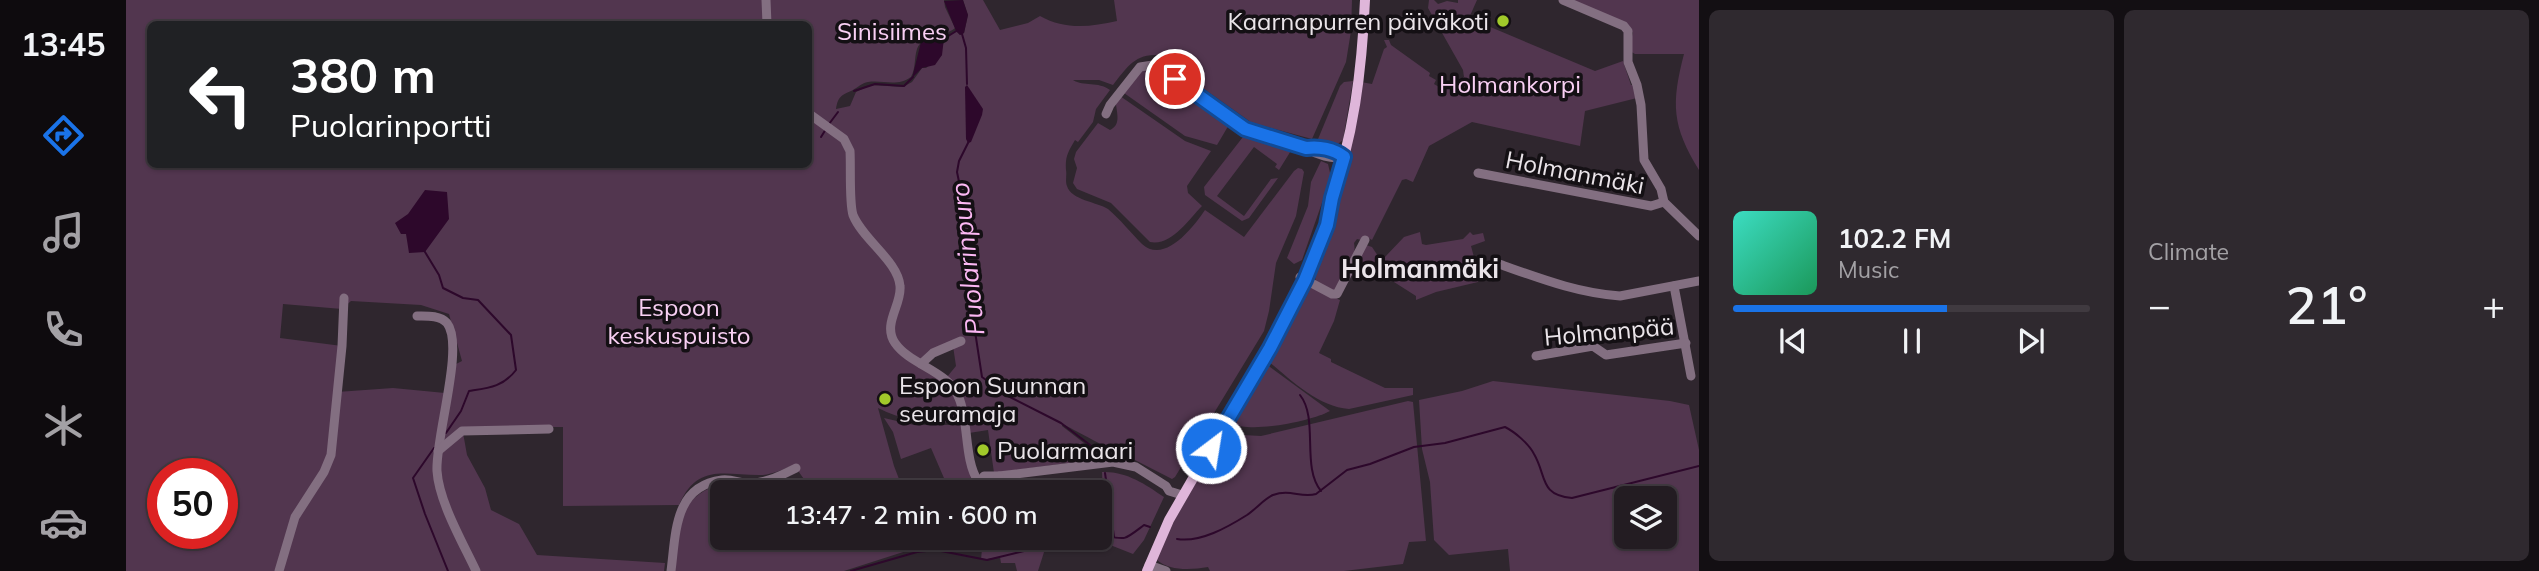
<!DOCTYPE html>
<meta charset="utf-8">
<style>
:root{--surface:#231c22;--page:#2f292f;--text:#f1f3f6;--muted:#a3a1a5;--line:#403a40;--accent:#1a73e8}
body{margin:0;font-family:Mulish,sans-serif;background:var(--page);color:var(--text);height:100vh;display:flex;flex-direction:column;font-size:26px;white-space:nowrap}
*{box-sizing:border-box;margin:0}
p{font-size:23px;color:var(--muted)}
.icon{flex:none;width:38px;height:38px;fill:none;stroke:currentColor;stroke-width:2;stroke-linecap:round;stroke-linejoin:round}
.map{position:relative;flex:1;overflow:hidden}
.panel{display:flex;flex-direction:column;gap:10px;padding:10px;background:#130f13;width:840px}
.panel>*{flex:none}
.guide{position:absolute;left:21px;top:21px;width:665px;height:147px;border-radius:10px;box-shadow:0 2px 5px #0004,0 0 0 2px var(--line);background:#202124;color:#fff;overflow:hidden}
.fabs{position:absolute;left:1488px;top:486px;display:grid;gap:14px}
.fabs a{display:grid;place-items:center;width:63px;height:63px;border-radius:10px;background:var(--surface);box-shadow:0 2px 5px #0004,0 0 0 2px var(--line);font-size:35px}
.speed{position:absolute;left:21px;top:458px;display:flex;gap:14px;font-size:35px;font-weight:700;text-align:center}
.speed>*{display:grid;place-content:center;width:91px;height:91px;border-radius:50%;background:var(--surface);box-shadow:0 2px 5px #0004,0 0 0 2px var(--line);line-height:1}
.speed .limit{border:10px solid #d22;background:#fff;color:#111}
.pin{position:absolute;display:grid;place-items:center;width:60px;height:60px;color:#fff;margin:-30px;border:4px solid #fff;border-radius:50%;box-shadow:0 2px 7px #0007}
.me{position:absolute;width:77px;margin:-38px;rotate:31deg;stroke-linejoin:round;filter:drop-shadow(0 0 5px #0008)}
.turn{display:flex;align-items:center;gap:24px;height:147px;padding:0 28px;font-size:32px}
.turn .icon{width:91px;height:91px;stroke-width:2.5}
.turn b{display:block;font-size:49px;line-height:60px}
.big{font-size:52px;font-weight:600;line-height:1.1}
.panel .card{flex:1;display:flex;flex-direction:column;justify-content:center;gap:10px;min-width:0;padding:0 24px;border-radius:10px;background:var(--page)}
.song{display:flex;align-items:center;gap:21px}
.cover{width:84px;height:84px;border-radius:10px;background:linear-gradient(135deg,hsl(170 70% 55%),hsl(150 70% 35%))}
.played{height:7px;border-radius:4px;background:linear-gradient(90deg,var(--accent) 60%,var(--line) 60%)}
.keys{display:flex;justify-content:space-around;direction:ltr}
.heat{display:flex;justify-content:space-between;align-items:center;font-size:38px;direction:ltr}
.panel .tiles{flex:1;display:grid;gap:10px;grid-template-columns:repeat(2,1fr)}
.trip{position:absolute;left:584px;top:480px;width:402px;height:70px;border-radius:10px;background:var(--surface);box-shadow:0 2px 5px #0004,0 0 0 2px var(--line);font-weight:600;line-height:70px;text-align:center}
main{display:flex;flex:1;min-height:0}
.tab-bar{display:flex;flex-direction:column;width:126px;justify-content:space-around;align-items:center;background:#0e0b0e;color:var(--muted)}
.tab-bar .icon{width:49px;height:49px}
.tab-bar .current{color:var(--accent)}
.tab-bar b{font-size:32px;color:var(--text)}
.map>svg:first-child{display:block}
.green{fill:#52364f;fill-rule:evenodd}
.water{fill:#2d082b}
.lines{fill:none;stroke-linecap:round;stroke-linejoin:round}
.stream{stroke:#2d082b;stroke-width:2}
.minor{stroke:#836f81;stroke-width:9}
.major{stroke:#dfb6da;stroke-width:10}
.route-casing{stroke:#114b97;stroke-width:18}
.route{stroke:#1a73e8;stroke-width:12}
.poi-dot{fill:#a1c92a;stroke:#141014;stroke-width:2.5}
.labels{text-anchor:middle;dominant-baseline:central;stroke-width:7;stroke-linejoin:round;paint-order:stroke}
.poi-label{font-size:24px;fill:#eae4e9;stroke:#141014;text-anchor:start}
.park-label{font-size:24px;fill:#f9d0f4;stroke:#141014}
.street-label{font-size:24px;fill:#eae4e9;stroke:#141014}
.water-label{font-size:26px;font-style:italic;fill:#fcb8f4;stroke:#141014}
.neighbourhood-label{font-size:26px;font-weight:bold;fill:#eae4e9;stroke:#141014}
</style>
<main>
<nav class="tab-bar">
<b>13:45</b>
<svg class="icon current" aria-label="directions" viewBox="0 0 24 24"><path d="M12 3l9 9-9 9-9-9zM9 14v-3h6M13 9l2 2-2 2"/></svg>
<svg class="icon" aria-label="music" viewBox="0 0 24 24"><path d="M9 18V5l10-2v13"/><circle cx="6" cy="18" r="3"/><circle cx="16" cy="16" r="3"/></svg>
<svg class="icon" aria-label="phone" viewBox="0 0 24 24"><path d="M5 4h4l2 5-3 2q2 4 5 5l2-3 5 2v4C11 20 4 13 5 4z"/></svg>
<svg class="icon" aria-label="climate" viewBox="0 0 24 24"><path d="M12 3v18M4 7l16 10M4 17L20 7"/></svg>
<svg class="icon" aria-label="car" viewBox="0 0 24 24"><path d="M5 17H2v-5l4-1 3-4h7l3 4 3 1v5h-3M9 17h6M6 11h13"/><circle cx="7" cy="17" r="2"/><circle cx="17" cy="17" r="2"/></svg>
</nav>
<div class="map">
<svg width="1573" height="571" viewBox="0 0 1573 571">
<rect width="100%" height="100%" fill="#2f262e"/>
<g class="green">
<path d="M 0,0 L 818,0 L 819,7 L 829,28 C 818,38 797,33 791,49 C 788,58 790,68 785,77 C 771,87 758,80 742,82 C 736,83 732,87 727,90 C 716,95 712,96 710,109 L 724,106 L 730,92 L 745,85 L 777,87 L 786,82 L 796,68 L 800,68 L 816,55 C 815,42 820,38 830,31 L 834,35 L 838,33 L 842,15 L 837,0 L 857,0 L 874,30 L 902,23 L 914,16 C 939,30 964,27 991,21 L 988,0 L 1226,0 L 1225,31 L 1220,62 L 1186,139 L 1126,123 L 1030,55 C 1008,54 999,70 987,85 L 973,80 L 947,80 C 958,87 972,81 984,90 L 970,109 L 967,122 L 952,142 L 949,140 C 942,152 939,157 940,170 C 941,175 939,181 941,186 C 945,200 971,202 982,209 C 994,219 1005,233 1016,244 C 1039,265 1068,226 1079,210 L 1118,237 L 1168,171 L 1172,168 L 1176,169 L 1178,172 L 1170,216 L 1150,263 L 1143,311 L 1138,331 L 1049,477 L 1046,479 L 1007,459 L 995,457 C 991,452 945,428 936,424 L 936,426 L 967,450 L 973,459 L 868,473 L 862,430 L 843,433 L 840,422 C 807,423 781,423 752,408 L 768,466 L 778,492 L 687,492 L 668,465 C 658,469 647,474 637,475 C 599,476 572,462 553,505 L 437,506 L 437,427 L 336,427 L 341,455 L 359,488 L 365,510 L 393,524 L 411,555 L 539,563 L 538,571 L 0,571 ZM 24,24 L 682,24 L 682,164 L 24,164 ZM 225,301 L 295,305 L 323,314 L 336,361 L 330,364 L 319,393 L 267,388 L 211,392 L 216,346 L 154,338 L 157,304 L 216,309 ZM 827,346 L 830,366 L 821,377 L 796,368 L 801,361 ZM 37,474 L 96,474 L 96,534 L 37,534 Z"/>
<path d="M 1303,0 L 1308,0 L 1312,4 L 1321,1 L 1332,3 L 1332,0 L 1351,0 L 1343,18 L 1469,71 L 1497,61 L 1505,85 L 1508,85 L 1511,98 L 1459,111 L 1454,146 L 1346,122 L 1303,146 L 1287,182 L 1280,179 L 1276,180 L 1246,240 L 1239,236 L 1235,240 L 1231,239 L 1228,243 C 1231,257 1221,284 1207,291 L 1190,283 L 1188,271 L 1198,253 L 1208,225 L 1205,223 L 1235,82 L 1246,84 L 1258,49 L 1261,47 L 1258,40 L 1263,40 L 1265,45 L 1304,73 L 1303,76 L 1310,80 L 1308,84 L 1318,90 L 1338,77 L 1337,70 L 1302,8 Z"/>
<path d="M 1447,0 L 1573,0 L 1573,170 C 1546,126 1545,104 1558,54 L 1509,54 L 1502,50 L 1507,33 L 1503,27 Z"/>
<polygon points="1023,68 1104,123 1091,145 1059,136 998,93 1013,72"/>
<polygon points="1227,81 1217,140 1208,147 1190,144 1214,86 1218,82"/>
<path d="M 994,96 L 1059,141 L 1085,151 L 1061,186 L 1062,193 L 1076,206 C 1062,220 1046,246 1024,242 L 985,203 L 951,189 L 947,183 L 951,168 L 948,159 L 950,152 L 972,123 L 984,130 C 995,125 991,114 990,104 Z"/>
<polygon points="1120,133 1166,149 1153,170 1149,167 1151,164 1128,147 1091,196 1118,216 1145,179 1152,178 1123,218 1116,221 1079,195 1078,187"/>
<polygon points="1195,161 1202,164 1205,177 1176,260 1168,264 1161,258 1182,206 1185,182"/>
<polygon points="1294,232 1296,244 1300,245 1337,239 1344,232 1347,235 1357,233 1359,241 1345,246 1352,272 1355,272 1352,282 1310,292 1290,300 1290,296 1268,282 1269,279 1263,274 1261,277 1235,266 1229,278 1225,275 1240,245 1246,247 1252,256 1259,257 1278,237"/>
<path d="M 1178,286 L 1184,286 L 1214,300 L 1208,321 L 1193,353 L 1205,359 L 1205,362 L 1259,388 L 1287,388 L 1287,395 L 1223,409 C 1193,407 1166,381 1143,362 Z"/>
<path d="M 1140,364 L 1204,411 C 1186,421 1123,434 1106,423 L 1129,378 Z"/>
<path d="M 1367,381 L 1544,401 L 1563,405 L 1573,450 L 1573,571 L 1384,571 L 1382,549 L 1323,555 L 1308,540 L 1304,482 L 1296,449 L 1293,400 L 1336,391 ZM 1500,499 L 1538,499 L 1538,537 L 1500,537 Z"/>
<path d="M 1282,401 L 1287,402 L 1300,541 L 1283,542 L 1277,564 L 1218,571 L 1084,571 L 1082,567 C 1065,570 1043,571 1031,560 L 1037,540 L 1102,428 L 1117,435 L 1135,436 Z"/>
<polygon points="758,418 788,425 836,425 844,466 846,492 824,492 805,448 775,459 767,432"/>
<path d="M 976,472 C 1000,471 1019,484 1038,497 L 1018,540 L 1007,554 L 964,537 L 919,549 L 912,571 L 891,571 L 889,563 L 875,563 L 874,557 L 855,560 L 857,537 L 975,537 L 975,516 L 978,515 Z"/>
<path d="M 597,483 L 601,492 L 597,492 L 597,537 L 796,537 L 799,545 L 718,571 L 549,571 C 553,527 549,498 597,483 Z"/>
</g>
<g class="water">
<polygon points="837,0 842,15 838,33 834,35 830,31 818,1"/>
<polygon points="814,35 818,38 816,55 809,65 796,68 786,78 795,42"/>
<polygon points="841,85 857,109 856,115 845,142 842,143 840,139 839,87"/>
<polygon points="299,190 321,192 323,219 299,252 283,253 280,234 275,234 269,223 282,214"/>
</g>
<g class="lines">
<g class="stream">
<polyline points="836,34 840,48 841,84"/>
<polyline points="819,38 832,30"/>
<polyline points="728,91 749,84 778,86 787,77"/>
<polyline points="703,124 712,112"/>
<polyline points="695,137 700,129"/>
<polyline points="843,141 833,161 831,172 838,206 834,233 856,377 882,396 935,423 972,451 976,457"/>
<path d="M 299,252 L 313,275 L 317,288 L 337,298 L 352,300 L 385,335 L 390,370 C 377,387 362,388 343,391 L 335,411 L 320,433"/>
<path d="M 1174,395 C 1193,419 1175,467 1195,491"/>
<polyline points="308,448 287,478 299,514 322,571"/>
<polyline points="979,473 988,537"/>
<path d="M 975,535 C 1001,540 997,541 1018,525 L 1024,527"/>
<path d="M 1051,539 C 1074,543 1102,527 1121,515 C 1130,509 1138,499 1147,495 C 1164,489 1175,498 1190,494 L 1221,470 L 1244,464 L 1288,447 L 1319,443 L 1379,427 C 1389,432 1403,444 1408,454 C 1421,476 1413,495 1446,498 L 1573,466"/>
<polyline points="725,571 791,552 810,550 861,560 955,537"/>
</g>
<g class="minor">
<polyline points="640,0 641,24"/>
<polyline points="1437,0 1498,26 1502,31 1502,62 1511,85 1515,105 1518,160 1535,189 1538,202 1573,236"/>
<path d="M 682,113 L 718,139 L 724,151 C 725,166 723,203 727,215 C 737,240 772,261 774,286 C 776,305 756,324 769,343 C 785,366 822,370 833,398 C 843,422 838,460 852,481"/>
<path d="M 980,114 L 984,105 L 1014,67 L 1027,65 L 1119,129 L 1180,148 C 1191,155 1206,160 1218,157"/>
<path d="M 1180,148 C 1193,146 1208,149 1218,157"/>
<polyline points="1352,173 1525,206 1538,202"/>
<path d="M 1369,264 L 1373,264 C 1413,278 1451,293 1494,296 L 1573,281"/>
<polyline points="1174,277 1206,294 1211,294 1239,240"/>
<polyline points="1548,286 1565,376"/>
<path d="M 291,316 C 300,316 314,315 321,323 C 339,346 309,438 311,471 C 313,502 337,543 350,571"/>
<polyline points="1410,356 1467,346 1480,355 1560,343"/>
<polyline points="795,364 807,353 835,341"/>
<polyline points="312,451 336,431 423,429"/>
<polyline points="856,492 852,484 858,476 873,476 987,462 1010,467 1040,486 1043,491 1056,495"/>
<polyline points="864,492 873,476"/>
<polyline points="1023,565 1040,571"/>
<polyline points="153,571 169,517 198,472 205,455 216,346 218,298"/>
<path d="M 545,571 C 550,533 548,486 596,480 C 604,479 611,482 618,483 C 637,485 654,476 670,468"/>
</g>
<g class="major">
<path d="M 1203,204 C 1228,139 1236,68 1239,0"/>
<polyline points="1021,571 1043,520 1167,305 1201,225 1206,198"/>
</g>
</g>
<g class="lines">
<defs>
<path id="route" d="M 1049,79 L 1119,129 L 1180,148 C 1193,146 1208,149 1218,157 L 1206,198 L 1201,225 L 1179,280 L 1144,348 L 1085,448"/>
</defs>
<use href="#route" class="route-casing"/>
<use href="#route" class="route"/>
</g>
<g class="poi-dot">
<circle cx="1377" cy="21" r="7"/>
<circle cx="759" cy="399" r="7"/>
<circle cx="857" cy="450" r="7"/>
</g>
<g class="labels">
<g class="poi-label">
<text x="1363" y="21" text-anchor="end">Kaarnapurren päiväkoti</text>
<text x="773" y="385">Espoon Suunnan<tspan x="773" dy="28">seuramaja</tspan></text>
<text x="871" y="450">Puolarmaari</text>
</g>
<g class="park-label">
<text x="766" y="31">Sinisiimes</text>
<text x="1384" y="84">Holmankorpi</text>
<text x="553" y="307">Espoon<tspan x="553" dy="28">keskuspuisto</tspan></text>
</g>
<g class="street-label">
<text transform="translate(1449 172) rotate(11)">Holmanmäki</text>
<text transform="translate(1483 331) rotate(-5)">Holmanpää</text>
</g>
<g class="water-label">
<text transform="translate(841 259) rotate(-96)">Puolarinpuro</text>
</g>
<g class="neighbourhood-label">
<text x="1294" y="268">Holmanmäki</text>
</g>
</g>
</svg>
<div class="fabs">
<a><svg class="icon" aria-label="layers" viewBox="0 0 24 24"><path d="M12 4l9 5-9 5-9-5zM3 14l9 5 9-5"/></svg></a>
</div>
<div class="speed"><div class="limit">50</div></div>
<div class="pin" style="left:1049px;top:79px;background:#d93025"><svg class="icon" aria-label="arrive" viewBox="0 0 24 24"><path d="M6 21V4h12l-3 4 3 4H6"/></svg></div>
<svg class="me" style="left:1085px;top:448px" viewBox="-20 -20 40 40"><circle r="17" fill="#1a73e8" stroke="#fff" stroke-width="3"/><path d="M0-11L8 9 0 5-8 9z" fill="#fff"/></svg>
<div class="trip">13:47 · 2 min · 600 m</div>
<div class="guide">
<div class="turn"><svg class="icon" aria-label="left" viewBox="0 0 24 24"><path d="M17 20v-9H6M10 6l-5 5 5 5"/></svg><div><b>380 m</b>Puolarinportti</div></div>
</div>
</div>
<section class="panel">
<div class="tiles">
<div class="card">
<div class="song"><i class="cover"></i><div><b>102.2 FM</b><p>Music</p></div></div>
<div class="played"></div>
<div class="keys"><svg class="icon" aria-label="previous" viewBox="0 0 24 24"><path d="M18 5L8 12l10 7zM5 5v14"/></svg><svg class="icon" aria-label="pause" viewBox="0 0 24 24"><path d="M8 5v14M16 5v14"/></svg><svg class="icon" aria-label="next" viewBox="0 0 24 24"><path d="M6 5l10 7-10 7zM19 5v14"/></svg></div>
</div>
<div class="card"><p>Climate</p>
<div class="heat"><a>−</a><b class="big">21°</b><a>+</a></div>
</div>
</div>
</section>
</main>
